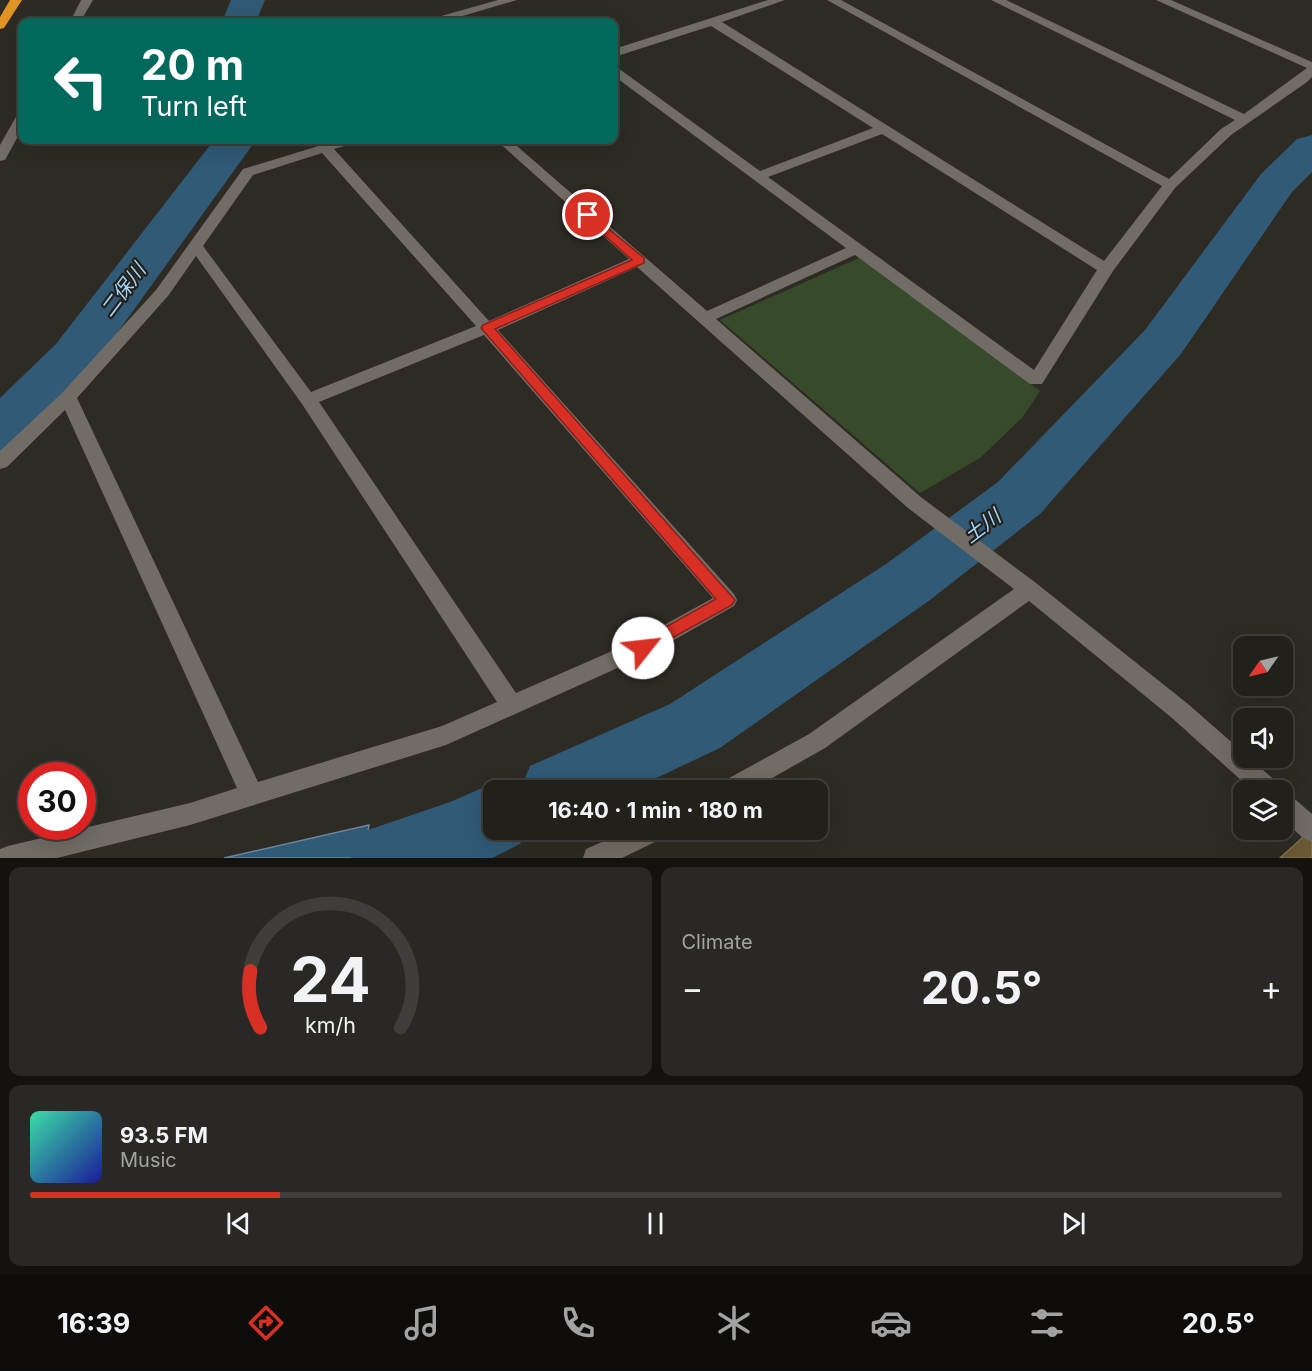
<!DOCTYPE html>
<meta charset="utf-8">
<style>
:root{--surface:#22201b;--page:#2a2824;--text:#f1f3f6;--muted:#a2a3a3;--line:#3f3e3a;--accent:#d93025}
body{margin:0;font-family:Inter,"Noto Sans JP",sans-serif;background:var(--page);color:var(--text);height:100vh;display:flex;flex-direction:column;font-size:22px;white-space:nowrap}
*{box-sizing:border-box;margin:0}
p{font-size:20px;color:var(--muted)}
.icon{flex:none;width:33px;height:33px;fill:none;stroke:currentColor;stroke-width:2;stroke-linecap:round;stroke-linejoin:round}
.map{position:relative;height:858px;overflow:hidden}
.details{display:flex;flex-direction:column;gap:9px;padding:9px;background:#13120f;flex:1}
.details>*{flex:none}
.banner{position:absolute;left:18px;top:18px;width:600px;height:126px;border-radius:12px;box-shadow:0 6px 24px #0002,0 0 0 2px var(--line);background:#00695c;color:#fff;overflow:hidden}
.needle{width:39px;rotate:236deg}
.fabs{position:absolute;left:1233px;top:636px;display:grid;gap:12px}
.fabs a{display:grid;place-items:center;width:60px;height:60px;border-radius:12px;background:var(--surface);box-shadow:0 6px 24px #0002,0 0 0 2px var(--line);font-size:30px}
.speed{position:absolute;left:18px;top:762px;display:flex;gap:12px;font-size:30px;font-weight:700;text-align:center}
.speed>*{display:grid;place-content:center;width:78px;height:78px;border-radius:50%;background:var(--surface);box-shadow:0 6px 24px #0002,0 0 0 2px var(--line);line-height:1}
.speed .limit{border:9px solid #d22;background:#fff;color:#111}
.pin{position:absolute;display:grid;place-items:center;width:51px;height:51px;color:#fff;margin:-26px;border:3px solid #fff;border-radius:50%;box-shadow:0 2px 6px #0007}
.me{position:absolute;width:66px;margin:-33px;rotate:61deg;stroke-linejoin:round;filter:drop-shadow(0 0 4px #0008)}
.turn{display:flex;align-items:center;gap:21px;height:126px;padding:0 24px;font-size:27px}
.turn .icon{width:78px;height:78px;stroke-width:2.5}
.turn b{display:block;font-size:42px;line-height:51px}
.big{font-size:45px;font-weight:700;line-height:1.1}
.details .card{flex:1;display:flex;flex-direction:column;justify-content:center;gap:9px;min-width:0;padding:0 21px;border-radius:12px;background:var(--page)}
.details .dial{align-items:center;gap:0}
.dial svg{height:156px;overflow:visible;fill:none;stroke:var(--line);stroke-width:7;stroke-linecap:round;text-anchor:middle}
.dial text{fill:var(--text);stroke:none}
.song{display:flex;align-items:center;gap:18px}
.cover{width:72px;height:72px;border-radius:9px;background:linear-gradient(135deg,hsl(160 70% 55%),hsl(240 70% 35%))}
.played{height:6px;border-radius:3px;background:linear-gradient(90deg,var(--accent) 20%,var(--line) 20%)}
.keys{display:flex;justify-content:space-around;direction:ltr}
.heat{display:flex;justify-content:space-between;align-items:center;font-size:33px;direction:ltr}
.details .tiles{flex:1;display:grid;gap:9px;grid-template-columns:1fr 1fr}
.card:last-child{grid-column:span 2}
.trip{position:absolute;left:483px;top:780px;width:345px;height:60px;border-radius:12px;background:var(--surface);box-shadow:0 6px 24px #0002,0 0 0 2px var(--line);font-weight:700;line-height:60px;text-align:center}
.menu{display:flex;height:96px;justify-content:space-around;align-items:center;background:#0e0d0b;color:var(--muted)}
.menu .icon{width:42px;height:42px}
.menu .on{color:var(--accent)}
.menu b{font-size:27px;color:var(--text)}
.map>svg:first-child{display:block}
.green{fill:#374b2a}
.water{fill:#305a76;stroke:#6a8699;stroke-width:1.5}
.lines{fill:none;stroke-linecap:round;stroke-linejoin:round}
.river{fill:#305a76;fill-rule:evenodd}
.building{fill:#6b5834;stroke:#806f51;stroke-width:1.5}
.minor{fill:#716c65;fill-rule:evenodd}
.highway{fill:#e19323;fill-rule:evenodd}
.route{fill:#d93025;stroke:#8d1f18;stroke-width:1.5}
.labels{text-anchor:middle;dominant-baseline:central;stroke-width:4.5;stroke-linejoin:round;paint-order:stroke}
.water-label{font-size:20px;font-style:italic;fill:#a1d7fc;stroke:#24211b}
</style>
<div class="map">
<svg width="1312" height="858" viewBox="0 0 1312 858">
<rect width="100%" height="100%" fill="#2e2a24"/>
<polygon class="green" points="859,258 1040,391 1022,418 980,458 920,493 720,320"/>
<polygon class="water" points="369,825 364,858 224,858"/>
<g class="lines">
<g class="river">
<polygon points="231,0 265,0 256,22 222,22"/>
<polygon points="1312,135 1312,172 1292,192 1181,354 1040,514 930,600 720,748 631,790 520,790 530,766 670,704 886,564 998,482 1145,330 1261,174 1297,139"/>
<polygon points="214,140 256,140 92,368 20,445 0,451 0,398 56,344"/>
<polygon points="494,783 512,790 494,790 494,830 527,830 520,844 492,858 351,858 362,832 450,802"/>
</g>
</g>
<polygon class="building" points="1312,829 1312,858 1280,858"/>
<g class="lines">
<g class="minor">
<polygon points="81,0 93,0 80,22 70,22"/>
<polygon points="498,0 517,0 442,22 425,22 427,20"/>
<path d="M 768,0 L 785,0 L 722,22 L 1104,261 L 1162,186 L 827,0 L 841,0 L 1169,179 L 1221,129 L 1235,120 L 991,0 L 1006,0 L 1244,114 L 1307,68 L 1156,0 L 1171,0 L 1312,62 L 1312,77 L 1307,82 L 1231,135 L 1175,188 L 1113,271 L 1042,384 L 1030,384 L 855,255 L 716,319 L 922,498 L 1036,583 L 1188,704 L 1244,753 L 1244,758 L 1249,758 L 1277,782 L 1281,790 L 1252,790 L 1172,718 L 1029,601 L 825,748 L 751,790 L 718,790 L 722,782 L 809,734 L 1014,589 L 908,508 L 637,267 L 498,330 L 734,594 L 737,600 L 734,606 L 651,653 L 446,745 L 190,825 L 57,858 L 0,858 L 0,849 L 8,846 L 190,803 L 237,788 L 65,410 L 7,467 L 0,469 L 0,451 L 62,393 L 156,290 L 243,169 L 338,140 L 356,140 L 355,143 L 334,149 L 489,321 L 629,259 L 496,140 L 510,140 L 707,311 L 846,248 L 614,76 L 614,67 L 618,68 L 760,171 L 873,128 L 711,26 L 614,57 L 614,49 ZM 882,134 L 1097,270 L 1034,370 L 768,177 ZM 322,153 L 476,326 L 311,392 L 203,246 L 253,175 ZM 196,256 L 302,404 L 497,702 L 442,726 L 258,782 L 77,398 L 168,296 ZM 484,335 L 713,598 L 635,641 L 516,693 L 319,402 Z"/>
<polygon points="22,114 22,129 5,160 0,161 0,145 17,115"/>
<polygon points="1282,792 1290,795 1312,814 1312,842 1303,838 1282,819"/>
<polygon points="629,830 666,830 663,838 622,858 583,858 586,849"/>
</g>
<polygon class="highway" points="10,0 22,0 4,28 0,29 0,17"/>
</g>
<polygon class="route" points="588,212 644,258 644,263 495,329 735,600 732,605 643,654 637,652 634,648 637,643 716,599 481,328 483,325 632,260 584,217 583,215"/>
<g class="labels">
<g class="water-label">
<text transform="translate(123 290) rotate(-53)">二保川</text>
<text transform="translate(982 526) rotate(-37)">土川</text>
</g>
</g>
</svg>
<div class="fabs">
<a><svg class="needle" viewBox="-14 -14 28 28"><path d="M0-13l5 13h-10z" fill="#e53935"/><path d="M0 13l5-13h-10z" fill="#a2a3a3"/></svg></a>
<a><svg class="icon" aria-label="sound" viewBox="0 0 24 24"><path d="M4 9h4l5-4v14l-5-4H4zM17 9q2 3 0 6"/></svg></a>
<a><svg class="icon" aria-label="layers" viewBox="0 0 24 24"><path d="M12 4l9 5-9 5-9-5zM3 14l9 5 9-5"/></svg></a>
</div>
<div class="speed"><div class="limit">30</div></div>
<div class="pin" style="left:588px;top:215px;background:#d93025"><svg class="icon" aria-label="arrive" viewBox="0 0 24 24"><path d="M6 21V4h12l-3 4 3 4H6"/></svg></div>
<svg class="me" style="left:643px;top:648px" viewBox="-20 -20 40 40"><circle r="19" fill="#fff"/><path d="M0-13L10 11 0 6-10 11z" fill="#d93025"/></svg>
<div class="trip">16:40 · 1 min · 180 m</div>
<div class="banner">
<div class="turn"><svg class="icon" aria-label="left" viewBox="0 0 24 24"><path d="M17 20v-9H6M10 6l-5 5 5 5"/></svg><div><b>20 m</b>Turn left</div></div>
</div>
</div>
<section class="details">
<div class="tiles">
<div class="card dial"><svg viewBox="0 0 100 80">
<path d="M14 69A42 42 0 1 1 86 69"/>
<path d="M14 69A42 42 0 0 1 9 40" stroke="#d93025"/>
<text x="50" y="56" font-size="32" font-weight="700">24</text>
<text x="50" y="72" font-size="11">km/h</text>
</svg></div>
<div class="card"><p>Climate</p>
<div class="heat"><a>−</a><b class="big">20.5°</b><a>+</a></div>
</div>
<div class="card">
<div class="song"><i class="cover"></i><div><b>93.5 FM</b><p>Music</p></div></div>
<div class="played"></div>
<div class="keys"><svg class="icon" aria-label="previous" viewBox="0 0 24 24"><path d="M18 5L8 12l10 7zM5 5v14"/></svg><svg class="icon" aria-label="pause" viewBox="0 0 24 24"><path d="M8 5v14M16 5v14"/></svg><svg class="icon" aria-label="next" viewBox="0 0 24 24"><path d="M6 5l10 7-10 7zM19 5v14"/></svg></div>
</div>
</div>
</section>
<nav class="menu">
<b>16:39</b>
<svg class="icon on" aria-label="directions" viewBox="0 0 24 24"><path d="M12 3l9 9-9 9-9-9zM9 14v-3h6M13 9l2 2-2 2"/></svg>
<svg class="icon" aria-label="music" viewBox="0 0 24 24"><path d="M9 18V5l10-2v13"/><circle cx="6" cy="18" r="3"/><circle cx="16" cy="16" r="3"/></svg>
<svg class="icon" aria-label="phone" viewBox="0 0 24 24"><path d="M5 4h4l2 5-3 2q2 4 5 5l2-3 5 2v4C11 20 4 13 5 4z"/></svg>
<svg class="icon" aria-label="climate" viewBox="0 0 24 24"><path d="M12 3v18M4 7l16 10M4 17L20 7"/></svg>
<svg class="icon" aria-label="car" viewBox="0 0 24 24"><path d="M5 17H2v-5l4-1 3-4h7l3 4 3 1v5h-3M9 17h6M6 11h13"/><circle cx="7" cy="17" r="2"/><circle cx="17" cy="17" r="2"/></svg>
<svg class="icon" aria-label="filters" viewBox="0 0 24 24"><path d="M4 7h16M4 17h16"/><circle cx="9" cy="7" r="2"/><circle cx="15" cy="17" r="2"/></svg>
<b>20.5°</b>
</nav>
